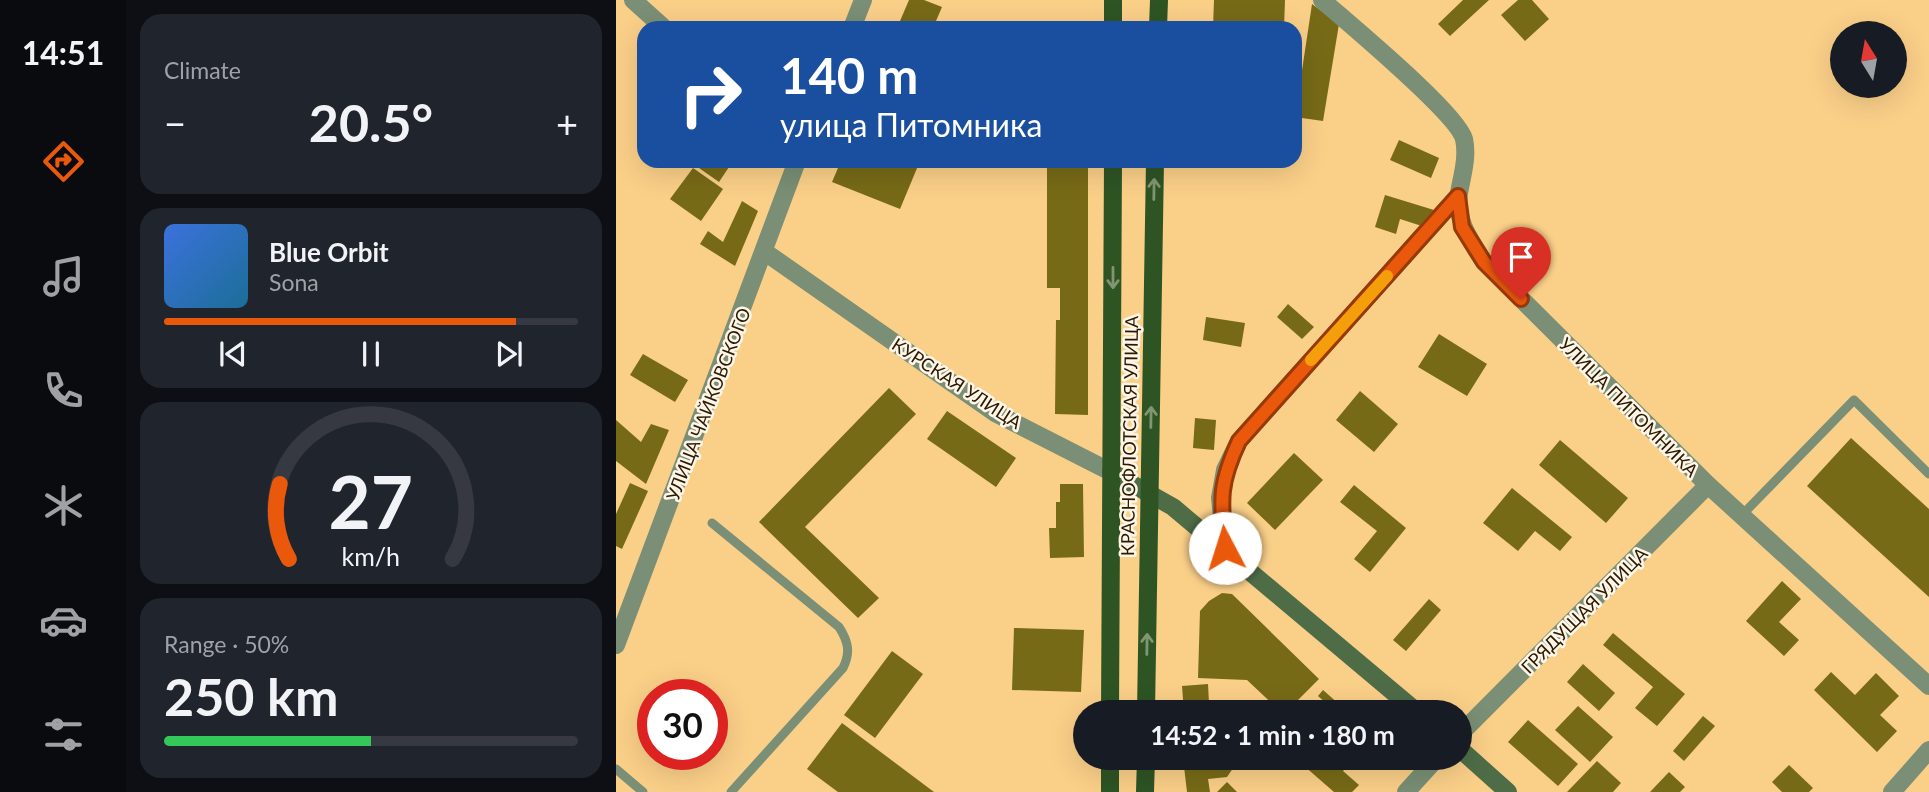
<!DOCTYPE html>
<meta charset="utf-8">
<style>
:root{--surface:#171b24;--page:#20242c;--text:#f1f3f6;--muted:#9ea1a6;--line:#363941;--accent:#ea580c}
body{margin:0;font-family:Lato,sans-serif;background:var(--page);color:var(--text);height:100vh;display:flex;flex-direction:column;font-size:26px;white-space:nowrap}
*{box-sizing:border-box;margin:0}
p{font-size:23px;color:var(--muted)}
.icon{flex:none;width:38px;height:38px;fill:none;stroke:currentColor;stroke-width:2;stroke-linecap:round;stroke-linejoin:round}
.map{position:relative;flex:1;overflow:hidden}
.side{display:flex;flex-direction:column;gap:14px;padding:14px;background:#0d0f14;width:490px}
.side>*{flex:none}
.banner{position:absolute;left:21px;top:21px;width:665px;height:147px;border-radius:21px;box-shadow:0 7px 28px #0002;background:#1a4fa0;color:#fff;overflow:hidden}
.needle{width:46px;rotate:349deg}
.fabs{position:absolute;left:1214px;top:21px;display:grid;gap:14px}
.fabs a{display:grid;place-items:center;width:77px;height:77px;border-radius:50%;background:var(--surface);box-shadow:0 7px 28px #0002;font-size:35px}
.speed{position:absolute;left:21px;top:679px;display:flex;gap:14px;font-size:35px;font-weight:700;text-align:center}
.speed>*{display:grid;place-content:center;width:91px;height:91px;border-radius:50%;background:var(--surface);box-shadow:0 7px 28px #0002;line-height:1}
.speed .limit{border:10px solid #d22;background:#fff;color:#111}
.pin{position:absolute;display:grid;place-items:center;width:60px;height:60px;color:#fff;margin:-72px -30px;border-radius:50% 50% 50% 0;rotate:-45deg;box-shadow:0 0 7px #0007}
.pin .icon{rotate:45deg}
.me{position:absolute;width:77px;margin:-38px;rotate:355deg;stroke-linejoin:round;filter:drop-shadow(0 0 5px #0008)}
.turn{display:flex;align-items:center;gap:24px;height:147px;padding:0 28px;font-size:32px}
.turn .icon{width:91px;height:91px;stroke-width:2.5}
.turn b{display:block;font-size:49px;line-height:60px}
.big{font-size:52px;font-weight:700;line-height:1.1}
.side .tile{flex:1;display:flex;flex-direction:column;justify-content:center;gap:10px;min-width:0;padding:0 24px;border-radius:21px;background:var(--page)}
.side .dial{align-items:center;gap:0}
.dial svg{height:182px;overflow:visible;fill:none;stroke:var(--line);stroke-width:7;stroke-linecap:round;text-anchor:middle}
.dial text{fill:var(--text);stroke:none}
.song{display:flex;align-items:center;gap:21px}
.cover{width:84px;height:84px;border-radius:10px;background:linear-gradient(135deg,hsl(220 70% 55%),hsl(200 70% 35%))}
.played{height:7px;border-radius:4px;background:linear-gradient(90deg,var(--accent) 85%,var(--line) 85%)}
.keys{display:flex;justify-content:space-around;direction:ltr}
.heat{display:flex;justify-content:space-between;align-items:center;font-size:38px;direction:ltr}
.charge{height:10px;border-radius:5px;background:linear-gradient(90deg,#34c759 50%,var(--line) 0)}
.trip{position:absolute;left:457px;top:700px;width:399px;height:70px;border-radius:35px;background:var(--surface);box-shadow:0 7px 28px #0002;font-weight:700;line-height:70px;text-align:center}
main{display:flex;flex:1;min-height:0}
.menu{display:flex;flex-direction:column;width:126px;justify-content:space-around;align-items:center;background:#090b0e;color:var(--muted)}
.menu .icon{width:49px;height:49px}
.menu .selected{color:var(--accent)}
.menu b{font-size:32px;color:var(--text)}
.map>svg:first-child{display:block}
.building{fill:#776a17}
.lines{fill:none;stroke-linecap:round;stroke-linejoin:round}
.lane{stroke:#7a8f75;stroke-width:9}
.street{stroke:#7a8f75;stroke-width:18}
.secondary{stroke:#4e6d47;stroke-width:18}
.primary{stroke:#2e5424;stroke-width:18}
.oneway{stroke:#829573}
.route-casing{stroke:#983908;stroke-width:18}
.route{stroke:#ea580c;stroke-width:12}
.slow{stroke:#f59e0b;stroke-width:12}
.labels{text-anchor:middle;dominant-baseline:central;stroke-width:5;stroke-linejoin:round;paint-order:stroke}
.street-label{font-size:18px;fill:#291a00;stroke:#fff6e9}
</style>
<main>
<nav class="menu">
<b>14:51</b>
<svg class="icon selected" aria-label="directions" viewBox="0 0 24 24"><path d="M12 3l9 9-9 9-9-9zM9 14v-3h6M13 9l2 2-2 2"/></svg>
<svg class="icon" aria-label="music" viewBox="0 0 24 24"><path d="M9 18V5l10-2v13"/><circle cx="6" cy="18" r="3"/><circle cx="16" cy="16" r="3"/></svg>
<svg class="icon" aria-label="phone" viewBox="0 0 24 24"><path d="M5 4h4l2 5-3 2q2 4 5 5l2-3 5 2v4C11 20 4 13 5 4z"/></svg>
<svg class="icon" aria-label="climate" viewBox="0 0 24 24"><path d="M12 3v18M4 7l16 10M4 17L20 7"/></svg>
<svg class="icon" aria-label="car" viewBox="0 0 24 24"><path d="M5 17H2v-5l4-1 3-4h7l3 4 3 1v5h-3M9 17h6M6 11h13"/><circle cx="7" cy="17" r="2"/><circle cx="17" cy="17" r="2"/></svg>
<svg class="icon" aria-label="filters" viewBox="0 0 24 24"><path d="M4 7h16M4 17h16"/><circle cx="9" cy="7" r="2"/><circle cx="15" cy="17" r="2"/></svg>
</nav>
<section class="side">
<div class="tile"><p>Climate</p>
<div class="heat"><a>−</a><b class="big">20.5°</b><a>+</a></div>
</div>
<div class="tile">
<div class="song"><i class="cover"></i><div><b>Blue Orbit</b><p>Sona</p></div></div>
<div class="played"></div>
<div class="keys"><svg class="icon" aria-label="previous" viewBox="0 0 24 24"><path d="M18 5L8 12l10 7zM5 5v14"/></svg><svg class="icon" aria-label="pause" viewBox="0 0 24 24"><path d="M8 5v14M16 5v14"/></svg><svg class="icon" aria-label="next" viewBox="0 0 24 24"><path d="M6 5l10 7-10 7zM19 5v14"/></svg></div>
</div>
<div class="tile dial"><svg viewBox="0 0 100 80">
<path d="M14 69A42 42 0 1 1 86 69"/>
<path d="M14 69A42 42 0 0 1 10 36" stroke="#ea580c"/>
<text x="50" y="56" font-size="32" font-weight="700">27</text>
<text x="50" y="72" font-size="11">km/h</text>
</svg></div>
<div class="tile"><p>Range · 50%</p><b class="big">250 km</b><div class="charge"></div></div>
</section>
<div class="map">
<svg width="1313" height="792" viewBox="0 0 1313 792">
<rect width="100%" height="100%" fill="#facf88"/>
<g class="building">
<polygon points="293,0 308,0 326,7 317,28 281,28"/>
<polygon points="598,0 669,0 668,28 597,28"/>
<polygon points="847,0 873,0 834,36 822,24"/>
<polygon points="902,0 916,0 933,19 909,41 885,15"/>
<polygon points="696,4 723,24 707,121 679,117"/>
<polygon points="783,140 823,158 815,178 774,160"/>
<polygon points="73,161 117,161 103,182"/>
<polygon points="225,161 304,161 284,209 216,182"/>
<polygon points="431,161 472,161 472,415 439,414 440,320 444,320 444,288 431,288"/>
<polygon points="77,168 107,189 85,221 54,199"/>
<polygon points="769,195 818,210 812,228 784,219 780,234 759,227"/>
<polygon points="126,201 142,211 119,266 84,244 92,231 107,242"/>
<polygon points="672,304 698,327 686,339 661,317"/>
<polygon points="590,317 629,323 625,347 587,340"/>
<polygon points="823,334 871,364 851,396 802,367"/>
<polygon points="27,354 72,380 59,402 14,375"/>
<polygon points="273,388 300,414 189,527 263,598 242,618 143,522"/>
<polygon points="744,391 782,424 758,452 720,420"/>
<polygon points="331,411 400,458 380,487 311,439"/>
<polygon points="579,418 600,420 598,450 577,448"/>
<polygon points="0,420 25,442 35,424 53,430 30,484 0,461"/>
<polygon points="1235,438 1313,509 1313,597 1191,486"/>
<polygon points="944,440 1012,498 990,523 923,465"/>
<polygon points="678,453 707,480 659,530 631,503"/>
<polygon points="14,483 32,491 6,549 0,546 0,514"/>
<polygon points="444,484 467,484 468,557 434,558 433,528 440,528 440,502 444,502"/>
<polygon points="738,485 790,528 754,572 738,559 761,531 724,502"/>
<polygon points="896,488 956,537 944,551 919,531 902,551 867,523"/>
<polygon points="1166,581 1185,599 1163,622 1183,640 1168,656 1130,621"/>
<polygon points="606,593 616,594 703,679 670,712 665,712 631,680 582,678 584,611 593,601"/>
<polygon points="813,599 825,610 790,651 777,640"/>
<polygon points="398,628 468,630 465,692 396,690"/>
<polygon points="997,633 1069,694 1041,726 1019,708 1037,687 987,645"/>
<polygon points="276,651 307,674 259,738 228,715"/>
<polygon points="967,664 999,693 983,711 951,682"/>
<polygon points="1215,672 1239,695 1260,673 1283,696 1264,715 1281,731 1261,752 1198,690"/>
<polygon points="592,684 593,703 624,700 634,712 568,712 566,686"/>
<polygon points="707,690 732,712 703,712 711,704 702,696"/>
<polygon points="962,706 997,737 974,762 939,730"/>
<polygon points="1087,716 1099,726 1068,761 1057,751"/>
<polygon points="912,720 962,764 942,786 892,742"/>
<polygon points="226,723 318,792 222,792 191,769"/>
<polygon points="567,758 589,759 624,758 611,777 592,779 594,792 571,792"/>
<polygon points="679,758 739,758 727,771 743,785 736,792 718,792"/>
<polygon points="981,761 1005,783 997,792 951,792"/>
<polygon points="1173,765 1197,788 1193,792 1166,792 1156,782"/>
<polygon points="1053,772 1069,787 1064,792 1034,792"/>
<polygon points="611,782 621,792 601,792"/>
</g>
<g class="lines">
<g class="lane">
<polyline points="1125,516 1238,400 1313,474"/>
<path d="M 96,523 L 223,627 C 232,641 235,652 227,668 L 115,792"/>
<polyline points="0,769 27,792"/>
</g>
<g class="street">
<polyline points="17,0 48,28"/>
<path d="M 706,0 C 732,23 841,113 848,139 C 852,157 846,176 843,193 C 839,220 854,240 868,262 L 1092,485 L 1313,686"/>
<polyline points="236,28 247,0"/>
<polyline points="149,252 379,413 495,472"/>
<polyline points="609,548 604,498 609,470 623,441 842,196"/>
<polyline points="0,645 181,161"/>
<polyline points="844,734 1092,485"/>
<polyline points="790,792 821,758"/>
<polyline points="1276,792 1313,750"/>
</g>
<g class="secondary">
<polyline points="495,472 557,507 801,712"/>
<polyline points="844,749 892,792"/>
</g>
<g class="primary">
<polyline points="497,28 497,0"/>
<polyline points="542,28 543,0"/>
<polyline points="494,712 497,161"/>
<polyline points="530,712 539,161"/>
<polyline points="494,792 494,758"/>
<polyline points="529,792 530,758"/>
</g>
</g>
<defs><path id="oneway-shaft" d="M-6 0H5M1.5-3L5.5 0L1.5 3" fill="none" stroke-width="1.6" stroke-linecap="round" stroke-linejoin="round" transform="scale(1.75)"/></defs>
<g class="oneway">
<use href="#oneway-shaft" transform="translate(538 189) rotate(-89)"/>
<use href="#oneway-shaft" transform="translate(497 278) rotate(90)"/>
<use href="#oneway-shaft" transform="translate(535 417) rotate(-89)"/>
<use href="#oneway-shaft" transform="translate(531 644) rotate(-89)"/>
</g>
<g class="lines">
<defs>
<path id="route" d="M 609,548 C 605,501 602,486 623,441 L 842,196 L 846,227 L 868,262 L 905,299"/>
</defs>
<use href="#route" class="route-casing"/>
<use href="#route" class="route"/>
<polyline class="slow" points="695,360 771,276"/>
</g>
<g class="labels">
<g class="street-label">
<text transform="translate(341 383) rotate(33)">КУРСКАЯ УЛИЦА</text>
<text transform="translate(92 404) rotate(-69)">УЛИЦА ЧАЙКОВСКОГО</text>
<text transform="translate(1013 407) rotate(45)">УЛИЦА ПИТОМНИКА</text>
<text transform="translate(513 436) rotate(-89)">КРАСНОФЛОТСКАЯ УЛИЦА</text>
<text transform="translate(968 610) rotate(-45)">ГРЯДУЩАЯ УЛИЦА</text>
</g>
</g>
</svg>
<div class="fabs">
<a><svg class="needle" viewBox="-14 -14 28 28"><path d="M0-13l5 13h-10z" fill="#e53935"/><path d="M0 13l5-13h-10z" fill="#9ea1a6"/></svg></a>
</div>
<div class="speed"><div class="limit">30</div></div>
<div class="pin" style="left:905px;top:299px;background:#d93025"><svg class="icon" aria-label="arrive" viewBox="0 0 24 24"><path d="M6 21V4h12l-3 4 3 4H6"/></svg></div>
<svg class="me" style="left:609px;top:548px" viewBox="-20 -20 40 40"><circle r="19" fill="#fff"/><path d="M0-13L10 11 0 6-10 11z" fill="#ea580c"/></svg>
<div class="trip">14:52 · 1 min · 180 m</div>
<div class="banner">
<div class="turn"><svg class="icon" aria-label="right" viewBox="0 0 24 24"><path d="M7 20v-9h11M14 6l5 5-5 5"/></svg><div><b>140 m</b>улица Питомника</div></div>
</div>
</div>
</main>
